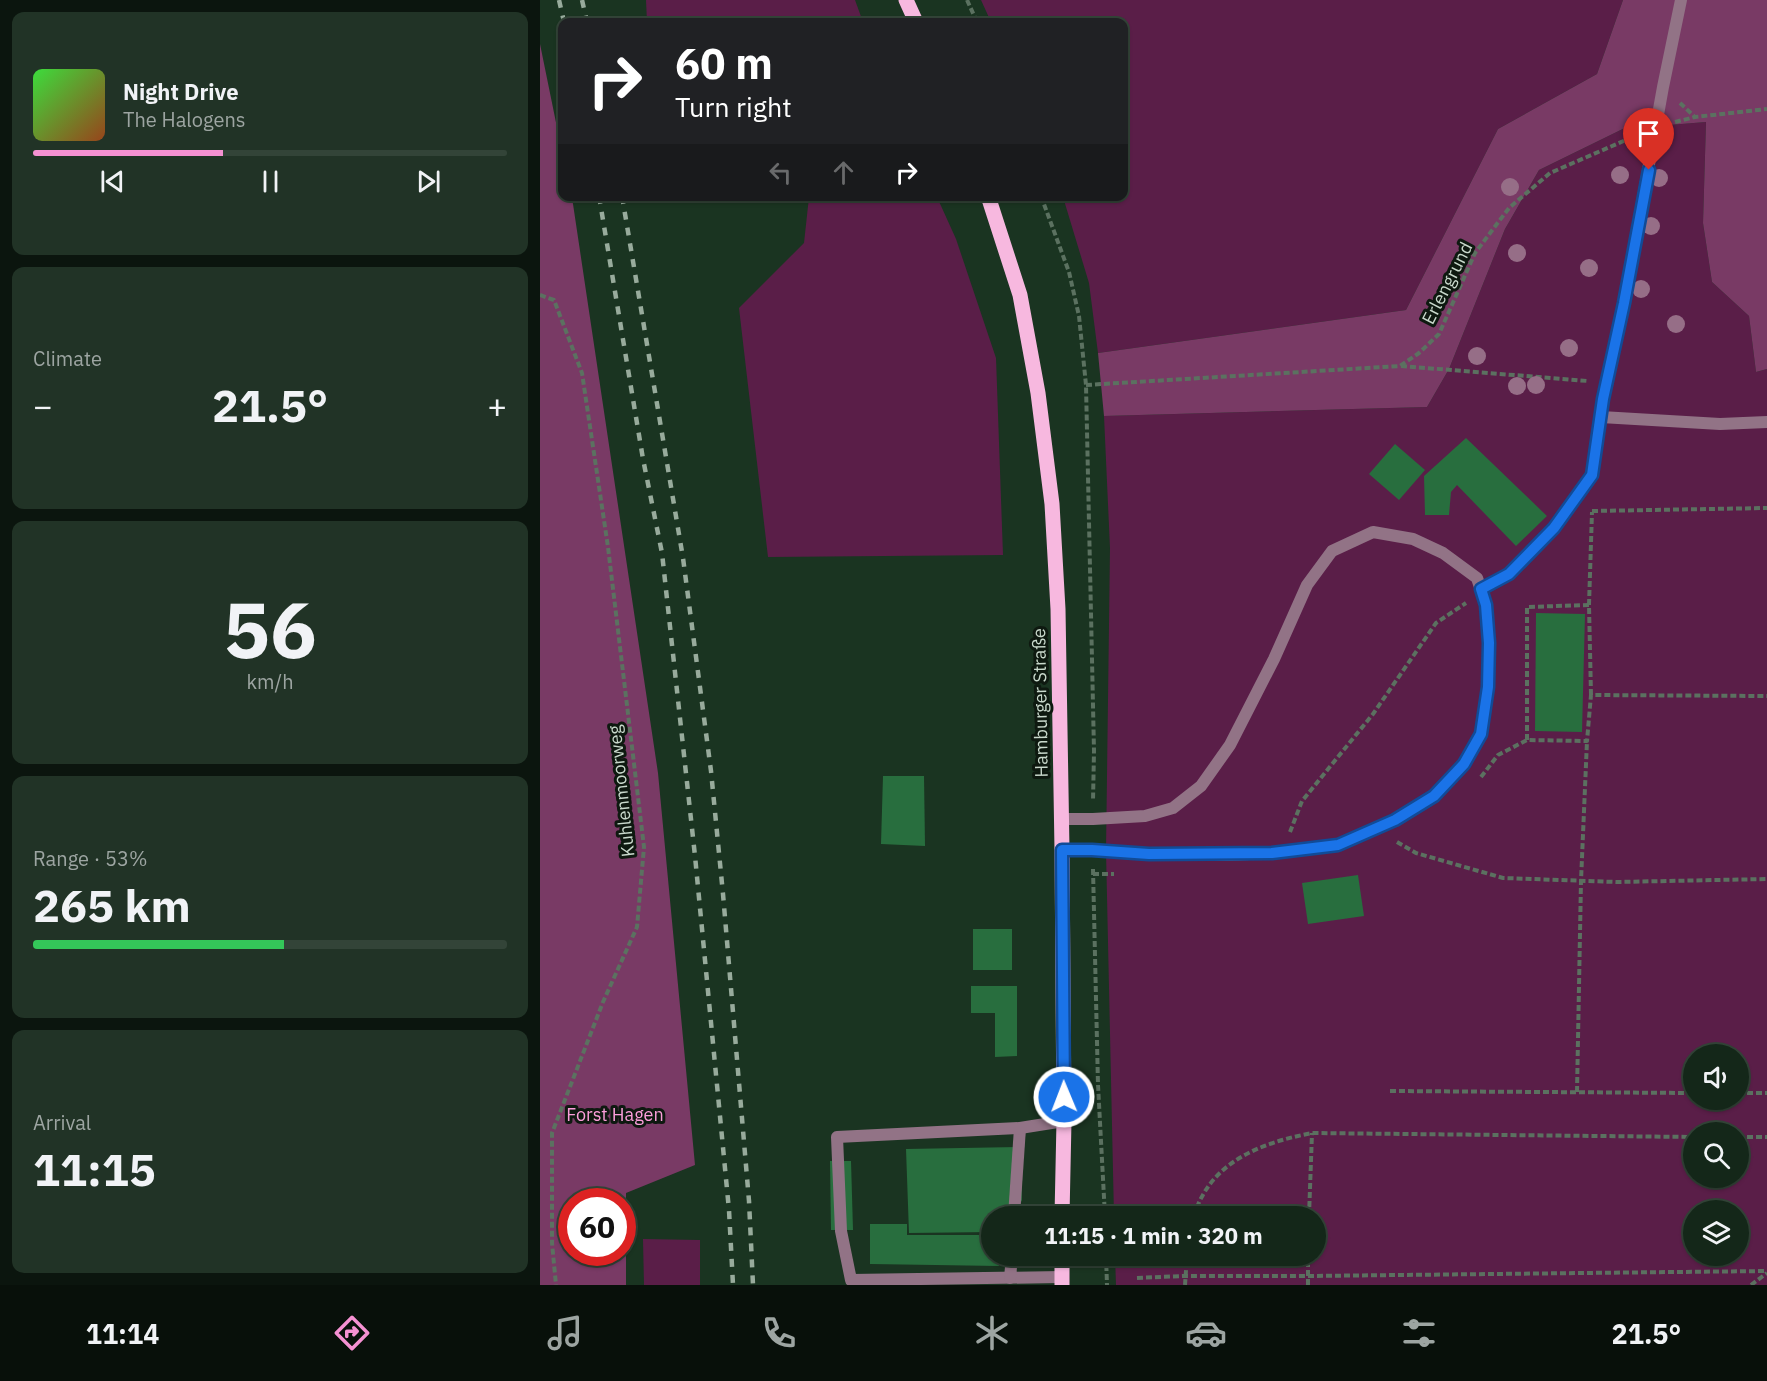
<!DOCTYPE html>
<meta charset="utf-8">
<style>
:root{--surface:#142719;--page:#213326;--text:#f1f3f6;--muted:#9da5a2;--line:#334438;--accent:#f591d2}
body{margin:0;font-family:"IBM Plex Sans",sans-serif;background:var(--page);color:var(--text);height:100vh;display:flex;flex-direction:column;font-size:22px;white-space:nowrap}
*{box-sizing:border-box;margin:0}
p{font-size:20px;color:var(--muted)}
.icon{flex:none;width:33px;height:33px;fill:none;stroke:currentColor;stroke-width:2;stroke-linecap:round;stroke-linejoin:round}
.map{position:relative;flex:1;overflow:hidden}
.panel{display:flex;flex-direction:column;gap:12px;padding:12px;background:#0b150e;width:540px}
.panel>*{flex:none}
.hud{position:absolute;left:18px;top:18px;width:570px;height:183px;border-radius:12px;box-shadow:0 2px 4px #0004,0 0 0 2px var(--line);background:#202124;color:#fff;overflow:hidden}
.tools{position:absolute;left:1143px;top:1044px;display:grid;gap:12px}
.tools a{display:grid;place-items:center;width:66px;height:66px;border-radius:50%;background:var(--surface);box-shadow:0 2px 4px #0004,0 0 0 2px var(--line);font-size:30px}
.speed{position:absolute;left:18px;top:1188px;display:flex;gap:12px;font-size:30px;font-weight:700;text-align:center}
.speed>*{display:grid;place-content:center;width:78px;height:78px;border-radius:50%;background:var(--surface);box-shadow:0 2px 4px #0004,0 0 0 2px var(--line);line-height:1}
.speed .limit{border:9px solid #d22;background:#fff;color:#111}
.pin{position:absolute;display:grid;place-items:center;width:51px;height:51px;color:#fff;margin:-62px -26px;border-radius:50% 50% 50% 0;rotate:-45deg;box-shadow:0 0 6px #0007}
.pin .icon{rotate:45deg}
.me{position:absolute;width:66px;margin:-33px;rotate:359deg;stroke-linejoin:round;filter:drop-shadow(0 0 4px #0008)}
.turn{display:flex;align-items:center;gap:21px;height:126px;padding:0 18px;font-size:27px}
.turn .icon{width:78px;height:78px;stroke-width:2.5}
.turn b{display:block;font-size:42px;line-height:51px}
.lanes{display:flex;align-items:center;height:57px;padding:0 18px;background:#0003;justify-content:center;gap:30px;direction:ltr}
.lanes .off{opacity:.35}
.big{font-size:45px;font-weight:700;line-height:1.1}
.panel .card{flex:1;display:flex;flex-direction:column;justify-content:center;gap:9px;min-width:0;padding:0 21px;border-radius:12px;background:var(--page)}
.panel .dial{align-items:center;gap:0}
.dial b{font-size:78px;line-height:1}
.song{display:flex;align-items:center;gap:18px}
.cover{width:72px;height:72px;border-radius:9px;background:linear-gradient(135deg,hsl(120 70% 55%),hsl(20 70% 35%))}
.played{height:6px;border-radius:3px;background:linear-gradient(90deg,var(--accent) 40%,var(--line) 40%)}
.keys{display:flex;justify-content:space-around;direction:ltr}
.heat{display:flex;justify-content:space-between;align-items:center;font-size:33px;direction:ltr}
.charge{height:9px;border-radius:4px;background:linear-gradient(90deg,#34c759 53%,var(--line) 0)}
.trip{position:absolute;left:441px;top:1206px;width:345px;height:60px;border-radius:30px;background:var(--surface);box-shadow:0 2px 4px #0004,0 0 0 2px var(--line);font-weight:700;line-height:60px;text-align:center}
.menu{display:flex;height:96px;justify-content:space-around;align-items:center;background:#08100a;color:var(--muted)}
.menu .icon{width:42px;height:42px}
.menu .current{color:var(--accent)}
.menu b{font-size:27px;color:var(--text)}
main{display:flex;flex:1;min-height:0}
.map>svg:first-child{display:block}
.green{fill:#5a1e48;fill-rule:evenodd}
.forest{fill:#793a65;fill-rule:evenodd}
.building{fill:#286e3e}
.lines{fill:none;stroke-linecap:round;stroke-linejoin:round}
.path{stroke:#5b7160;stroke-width:4;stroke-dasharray:6 3;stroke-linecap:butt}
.lane{stroke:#927386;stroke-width:12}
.primary{stroke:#f7b8df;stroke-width:15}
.rail{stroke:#98ab9c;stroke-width:4.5;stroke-dasharray:8 8;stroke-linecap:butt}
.tree{fill:#966e87}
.route-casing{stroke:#114b97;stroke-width:15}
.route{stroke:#1a73e8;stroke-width:10}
.labels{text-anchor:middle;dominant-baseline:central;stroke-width:6;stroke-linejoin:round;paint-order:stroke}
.street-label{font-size:18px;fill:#c9d9cc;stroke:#0e1910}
.park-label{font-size:18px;fill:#fc9edb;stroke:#0e1910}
</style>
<main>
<section class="panel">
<div class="card">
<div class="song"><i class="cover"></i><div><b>Night Drive</b><p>The Halogens</p></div></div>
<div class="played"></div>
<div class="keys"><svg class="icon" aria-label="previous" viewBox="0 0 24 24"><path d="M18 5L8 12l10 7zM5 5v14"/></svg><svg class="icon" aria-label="pause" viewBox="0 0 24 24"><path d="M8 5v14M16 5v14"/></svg><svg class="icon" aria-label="next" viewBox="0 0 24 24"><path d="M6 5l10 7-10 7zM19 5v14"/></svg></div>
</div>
<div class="card"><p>Climate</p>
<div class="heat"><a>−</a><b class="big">21.5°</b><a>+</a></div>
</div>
<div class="card dial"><b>56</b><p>km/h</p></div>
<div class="card"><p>Range · 53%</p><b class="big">265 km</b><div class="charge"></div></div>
<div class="card"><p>Arrival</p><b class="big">11:15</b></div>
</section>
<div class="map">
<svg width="1227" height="1285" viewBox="0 0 1227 1285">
<rect width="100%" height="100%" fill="#1a3421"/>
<g class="green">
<polygon points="106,0 315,0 323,22 107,22"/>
<polygon points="441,0 1083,0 1057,74 958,129 866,310 558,353 549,283 523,197 584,196 584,22 451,22"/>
<path d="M 1166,122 L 1163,223 L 1172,282 L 1209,316 L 1216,372 L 1227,369 L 1227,1285 L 576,1285 L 575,1256 L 776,1256 L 776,1216 L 574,1216 L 566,851 L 570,548 L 564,416 L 887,407 L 909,369 L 965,229 L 999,170 L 1095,123 L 1117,126 ZM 1154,1054 L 1198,1054 L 1198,1100 L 1154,1100 ZM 1154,1132 L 1198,1132 L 1198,1178 L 1154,1178 ZM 1154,1210 L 1198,1210 L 1198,1256 L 1154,1256 Z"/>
<polygon points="269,197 397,197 416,239 456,358 463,555 228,557 199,308 264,243"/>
<polygon points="103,1239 160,1240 160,1285 104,1285"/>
</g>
<g class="forest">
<polygon points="1083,0 1227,0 1227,369 1216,372 1209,316 1172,282 1163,223 1166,122 1117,126 1095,123 999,170 965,229 909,369 887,407 564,416 558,353 866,310 958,129 1057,74"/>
<path d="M 0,44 L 22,152 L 22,196 L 32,197 L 33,204 L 118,773 L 155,1165 L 86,1193 L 86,1285 L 0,1285 ZM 32,1202 L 82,1202 L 82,1252 L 32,1252 Z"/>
</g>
<g class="building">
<polygon points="926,438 1007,516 976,546 917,485 911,492 909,515 885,515 884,476"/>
<polygon points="855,444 885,470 859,500 829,474"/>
<polygon points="996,613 1045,614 1042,732 995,731"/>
<polygon points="343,776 384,776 385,846 341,844"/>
<polygon points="818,875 824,916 768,924 762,883"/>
<rect x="433" y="929" width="39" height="41"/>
<polygon points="431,986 477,986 477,1056 455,1057 455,1013 431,1013"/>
<polygon points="481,1147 482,1200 474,1216 452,1216 452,1232 369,1233 366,1149"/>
<polygon points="290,1161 311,1161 313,1230 291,1230"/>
<polygon points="330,1224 367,1224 367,1235 452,1235 452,1256 459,1256 459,1266 330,1264"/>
</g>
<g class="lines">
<g class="path">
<polyline points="427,0 437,22"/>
<polyline points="1140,103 1154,116"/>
<polyline points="1135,122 1155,117 1227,109"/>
<polyline points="501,196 529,272 539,316 546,385 554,751 553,801"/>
<polyline points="0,295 14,300 42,373 68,547 104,847 97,927 63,1002 12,1133 12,1243 16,1285"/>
<polyline points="861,366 1048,381"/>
<polyline points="546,385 860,366 879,353 899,334 935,253 969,208 1010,173 1095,136"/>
<polyline points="1052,511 1227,508"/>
<polyline points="1049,605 1052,512"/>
<polyline points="987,740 987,607 1049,605 1051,695"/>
<polyline points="941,777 958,755 987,740 1047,741 1051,695 1227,696"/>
<polyline points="750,832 762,801 833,714 896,623 926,603"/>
<polyline points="857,842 876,853 963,878 1077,882 1227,879"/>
<polyline points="553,869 558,1085 565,1216"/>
<polyline points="553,874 574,874"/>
<polyline points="850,1091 1154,1093"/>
<polyline points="1037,1092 1041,881 1047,741"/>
<polyline points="1198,1093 1227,1093"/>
<polyline points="1198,1137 1227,1137"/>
<path d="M 654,1216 C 670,1162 720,1143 772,1133 L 1154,1137"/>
<polyline points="769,1216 772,1133"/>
<polyline points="566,1256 567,1285"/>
<polyline points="597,1278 644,1276 768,1276 768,1256"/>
<polyline points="645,1285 647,1256"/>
<polyline points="768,1285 768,1276 1227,1271"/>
<polyline points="1211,1285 1227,1273"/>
</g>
<g class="lane">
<polyline points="1061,417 1180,424 1227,422"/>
<polyline points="941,589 969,574 1014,528 1052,475 1063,399 1084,303 1123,87 1141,0"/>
<polyline points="522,819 553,819 605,816 633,808 661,786 690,745 734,659 767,585 792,551 833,532 873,539 903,553 937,578 946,605 949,643 948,687 941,734 924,763 894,796 855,820 798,845 732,853 687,855 609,854 552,850 522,850"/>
<polyline points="474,1216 480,1128"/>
<polyline points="521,1277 311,1280 301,1231 297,1137 480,1128 524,1121"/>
<polyline points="470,1278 472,1256"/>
</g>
<g class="primary">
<polyline points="366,0 376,22"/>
<polyline points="448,196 480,295 498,393 512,504 518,609 522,850 524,1121 522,1216"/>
<polyline points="522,1285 522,1256"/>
</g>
<g class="rail">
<polyline points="19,0 24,22"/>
<polyline points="42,0 47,22"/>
<polyline points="59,196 103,459 122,553 155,856 189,1210 193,1285"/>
<polyline points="82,196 143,558 171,771 183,894 209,1201 213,1285"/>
</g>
</g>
<g class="tree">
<circle cx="1080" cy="175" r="9"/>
<circle cx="1119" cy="178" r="9"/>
<circle cx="970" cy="187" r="9"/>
<circle cx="1111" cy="226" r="9"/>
<circle cx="977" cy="253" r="9"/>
<circle cx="1049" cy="268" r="9"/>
<circle cx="1101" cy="289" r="9"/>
<circle cx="1136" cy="324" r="9"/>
<circle cx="1029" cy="348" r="9"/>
<circle cx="937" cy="356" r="9"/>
<circle cx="996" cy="385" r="9"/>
<circle cx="977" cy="386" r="9"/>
</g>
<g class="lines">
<defs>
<polyline id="route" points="524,1097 522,850 552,850 609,854 732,853 798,845 855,820 894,796 924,764 941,734 948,687 949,643 946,605 941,589 969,574 1014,528 1052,475 1063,399 1084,303 1109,170"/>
</defs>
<use href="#route" class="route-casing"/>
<use href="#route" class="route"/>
</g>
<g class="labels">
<g class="street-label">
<text transform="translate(907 283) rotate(-63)">Erlengrund</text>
<text transform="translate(500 703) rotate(-91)">Hamburger Straße</text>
<text transform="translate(81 791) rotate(-96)">Kuhlenmoorweg</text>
</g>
<g class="park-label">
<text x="75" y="1114">Forst Hagen</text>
</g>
</g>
</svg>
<div class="tools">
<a><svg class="icon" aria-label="sound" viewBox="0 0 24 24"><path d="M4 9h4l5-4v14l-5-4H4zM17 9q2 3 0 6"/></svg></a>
<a><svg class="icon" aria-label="search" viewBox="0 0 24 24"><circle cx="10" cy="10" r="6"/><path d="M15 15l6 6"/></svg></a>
<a><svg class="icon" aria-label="layers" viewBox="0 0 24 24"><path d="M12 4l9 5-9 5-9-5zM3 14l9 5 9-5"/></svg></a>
</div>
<div class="speed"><div class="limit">60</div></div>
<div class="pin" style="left:1109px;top:170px;background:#d93025"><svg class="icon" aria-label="arrive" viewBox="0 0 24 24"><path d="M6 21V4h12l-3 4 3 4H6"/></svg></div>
<svg class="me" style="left:524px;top:1097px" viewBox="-20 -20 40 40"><circle r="17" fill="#1a73e8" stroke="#fff" stroke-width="3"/><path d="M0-11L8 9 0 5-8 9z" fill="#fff"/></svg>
<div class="trip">11:15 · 1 min · 320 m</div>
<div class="hud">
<div class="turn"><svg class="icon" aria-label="right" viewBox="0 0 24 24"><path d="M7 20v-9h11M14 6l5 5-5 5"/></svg><div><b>60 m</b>Turn right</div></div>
<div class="lanes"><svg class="icon off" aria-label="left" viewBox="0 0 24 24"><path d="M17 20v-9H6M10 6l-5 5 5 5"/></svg><svg class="icon off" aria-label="ahead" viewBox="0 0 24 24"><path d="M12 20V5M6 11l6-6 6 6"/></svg><svg class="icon" aria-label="right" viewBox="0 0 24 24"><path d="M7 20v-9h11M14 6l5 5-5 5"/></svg></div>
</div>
</div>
</main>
<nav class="menu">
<b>11:14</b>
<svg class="icon current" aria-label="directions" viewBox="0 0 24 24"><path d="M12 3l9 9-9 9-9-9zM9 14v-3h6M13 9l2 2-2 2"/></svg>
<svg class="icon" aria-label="music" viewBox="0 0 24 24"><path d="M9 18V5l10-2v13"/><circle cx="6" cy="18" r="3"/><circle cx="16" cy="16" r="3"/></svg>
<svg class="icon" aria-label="phone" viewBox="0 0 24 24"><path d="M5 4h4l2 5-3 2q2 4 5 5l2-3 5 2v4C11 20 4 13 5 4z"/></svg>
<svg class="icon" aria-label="climate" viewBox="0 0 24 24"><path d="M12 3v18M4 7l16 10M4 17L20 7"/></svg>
<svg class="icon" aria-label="car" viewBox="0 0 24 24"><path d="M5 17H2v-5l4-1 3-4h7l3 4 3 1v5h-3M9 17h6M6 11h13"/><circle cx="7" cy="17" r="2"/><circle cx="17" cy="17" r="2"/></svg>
<svg class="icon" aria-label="filters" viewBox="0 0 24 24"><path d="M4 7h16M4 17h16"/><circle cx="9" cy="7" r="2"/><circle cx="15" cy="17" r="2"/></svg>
<b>21.5°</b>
</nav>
